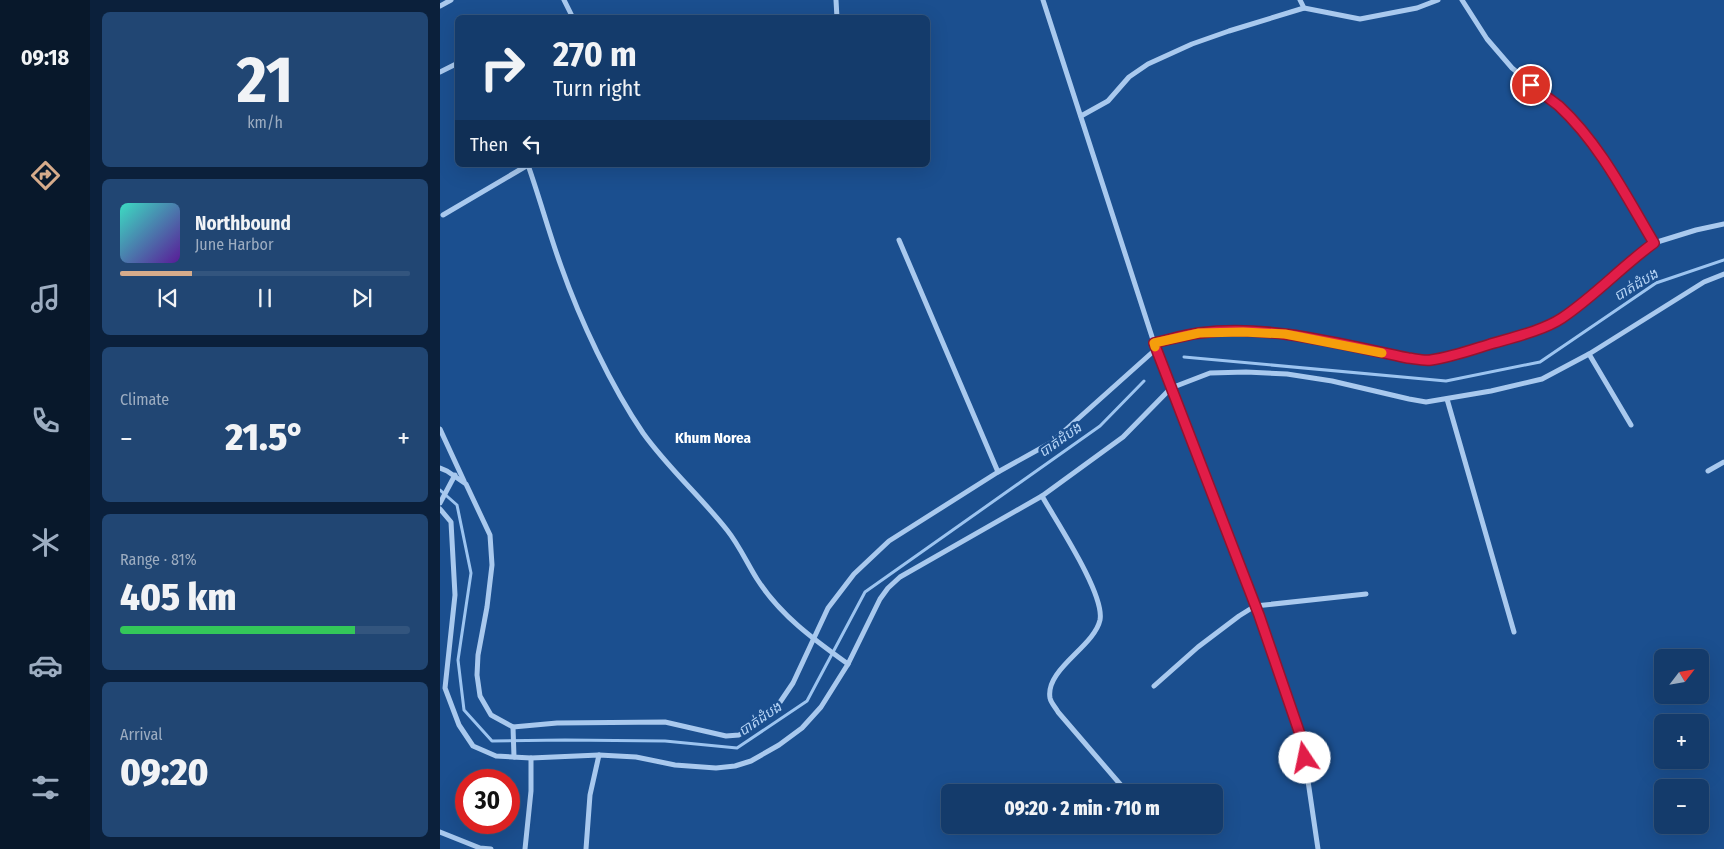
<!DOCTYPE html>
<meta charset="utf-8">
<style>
:root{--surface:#143b6b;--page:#214673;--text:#f1f3f6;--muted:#9dadc1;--line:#33557e;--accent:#d6ab8b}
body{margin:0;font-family:"Fira Sans Condensed","Noto Sans Khmer",sans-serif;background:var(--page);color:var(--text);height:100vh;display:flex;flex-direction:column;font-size:19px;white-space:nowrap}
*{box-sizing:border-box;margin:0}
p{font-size:16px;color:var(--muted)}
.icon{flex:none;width:28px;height:28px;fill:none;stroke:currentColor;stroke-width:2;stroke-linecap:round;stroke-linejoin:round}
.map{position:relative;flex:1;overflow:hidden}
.panel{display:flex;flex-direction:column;gap:12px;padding:12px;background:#0b203b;width:350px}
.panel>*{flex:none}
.top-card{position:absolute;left:15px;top:15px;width:475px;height:152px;border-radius:8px;box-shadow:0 5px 20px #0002,0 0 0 1px var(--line);background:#143b6b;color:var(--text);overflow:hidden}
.needle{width:32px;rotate:59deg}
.controls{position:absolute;left:1214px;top:649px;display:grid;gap:10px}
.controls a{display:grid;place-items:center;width:55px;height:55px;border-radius:8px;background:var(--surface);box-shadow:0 5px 20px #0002,0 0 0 1px var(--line);font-size:25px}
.speed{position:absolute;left:15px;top:769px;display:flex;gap:10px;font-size:25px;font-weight:700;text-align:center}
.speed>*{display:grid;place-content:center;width:65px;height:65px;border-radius:50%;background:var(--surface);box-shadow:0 5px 20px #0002,0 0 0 1px var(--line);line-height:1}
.speed .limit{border:8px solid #d22;background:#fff;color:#111}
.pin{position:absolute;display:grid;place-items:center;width:42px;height:42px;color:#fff;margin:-21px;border:2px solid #fff;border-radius:50%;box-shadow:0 1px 5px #0007}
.me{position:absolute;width:55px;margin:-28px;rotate:349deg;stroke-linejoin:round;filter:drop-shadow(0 0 4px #0008)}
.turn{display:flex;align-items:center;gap:18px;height:105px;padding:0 15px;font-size:22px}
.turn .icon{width:65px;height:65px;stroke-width:2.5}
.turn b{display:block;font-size:35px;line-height:42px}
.then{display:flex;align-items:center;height:48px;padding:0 15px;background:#0003;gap:10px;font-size:19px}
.big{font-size:38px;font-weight:800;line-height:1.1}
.panel .tile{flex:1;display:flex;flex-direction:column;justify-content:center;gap:8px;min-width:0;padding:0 18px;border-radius:8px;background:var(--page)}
.panel .dial{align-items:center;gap:0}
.dial b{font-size:65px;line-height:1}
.song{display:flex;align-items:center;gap:15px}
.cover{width:60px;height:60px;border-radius:8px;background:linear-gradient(135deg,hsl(170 70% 55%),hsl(270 70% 35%))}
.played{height:5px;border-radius:2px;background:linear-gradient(90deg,var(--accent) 25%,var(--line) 25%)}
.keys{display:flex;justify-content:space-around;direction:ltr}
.heat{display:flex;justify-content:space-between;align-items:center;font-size:28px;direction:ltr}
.charge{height:8px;border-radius:4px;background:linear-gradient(90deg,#34c759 81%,var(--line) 0)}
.trip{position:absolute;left:501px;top:784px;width:282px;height:50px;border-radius:8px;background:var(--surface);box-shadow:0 5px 20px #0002,0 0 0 1px var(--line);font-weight:800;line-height:50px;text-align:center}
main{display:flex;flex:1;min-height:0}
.dock{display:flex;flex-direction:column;width:90px;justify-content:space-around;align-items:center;background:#08182b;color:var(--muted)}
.dock .icon{width:35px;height:35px}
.dock .selected{color:var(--accent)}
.dock b{font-size:22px;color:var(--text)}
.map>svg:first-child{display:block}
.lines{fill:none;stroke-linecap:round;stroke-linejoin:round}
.stream{stroke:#9cc4f0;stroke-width:3}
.minor{stroke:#a9c9ee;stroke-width:5}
.route-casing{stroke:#92132f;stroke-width:12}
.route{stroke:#e11d48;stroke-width:9}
.slow{stroke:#f59e0b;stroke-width:9}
.labels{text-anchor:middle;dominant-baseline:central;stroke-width:5;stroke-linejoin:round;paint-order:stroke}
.water-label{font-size:14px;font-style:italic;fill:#b5d3f5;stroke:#1b4f8f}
.quarter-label{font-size:15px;font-weight:bold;fill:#fff;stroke:#1b4f8f}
</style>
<main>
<nav class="dock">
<b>09:18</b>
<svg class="icon selected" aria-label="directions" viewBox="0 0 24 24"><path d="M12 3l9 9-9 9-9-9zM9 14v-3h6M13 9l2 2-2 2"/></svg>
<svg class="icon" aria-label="music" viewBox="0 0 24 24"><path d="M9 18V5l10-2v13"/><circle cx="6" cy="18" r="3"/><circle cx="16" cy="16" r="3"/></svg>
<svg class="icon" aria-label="phone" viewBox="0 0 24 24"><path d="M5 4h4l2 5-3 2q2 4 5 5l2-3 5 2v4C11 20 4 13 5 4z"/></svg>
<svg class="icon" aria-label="climate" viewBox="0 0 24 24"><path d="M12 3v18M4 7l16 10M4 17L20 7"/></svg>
<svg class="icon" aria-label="car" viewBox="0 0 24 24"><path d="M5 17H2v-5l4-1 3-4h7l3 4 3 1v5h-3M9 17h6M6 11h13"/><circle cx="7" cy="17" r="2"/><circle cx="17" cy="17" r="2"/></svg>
<svg class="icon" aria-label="filters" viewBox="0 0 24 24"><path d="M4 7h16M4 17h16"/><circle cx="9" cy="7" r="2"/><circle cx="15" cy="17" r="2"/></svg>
</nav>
<section class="panel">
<div class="tile dial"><b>21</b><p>km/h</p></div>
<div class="tile">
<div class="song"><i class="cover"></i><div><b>Northbound</b><p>June Harbor</p></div></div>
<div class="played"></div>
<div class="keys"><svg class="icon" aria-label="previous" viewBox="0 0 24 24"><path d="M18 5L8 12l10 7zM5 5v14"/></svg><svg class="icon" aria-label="pause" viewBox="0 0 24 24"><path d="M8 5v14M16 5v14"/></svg><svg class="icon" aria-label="next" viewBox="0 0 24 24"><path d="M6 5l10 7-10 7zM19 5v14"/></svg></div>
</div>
<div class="tile"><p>Climate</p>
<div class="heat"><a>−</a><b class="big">21.5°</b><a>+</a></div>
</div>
<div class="tile"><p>Range · 81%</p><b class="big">405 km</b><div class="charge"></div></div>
<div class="tile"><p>Arrival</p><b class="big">09:20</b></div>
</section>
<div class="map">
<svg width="1284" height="849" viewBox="0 0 1284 849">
<rect width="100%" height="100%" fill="#1b4f8f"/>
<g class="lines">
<g class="stream">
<polyline points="744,357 1006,381 1100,362 1216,283 1284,260"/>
<polyline points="0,490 17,505 31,573 18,660 24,710 52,741 125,740 225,741 297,748 367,701 425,592 660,426 704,381"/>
</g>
<g class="minor">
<polyline points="124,0 133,18"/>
<polyline points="396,0 397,18"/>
<polyline points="603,0 714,343 822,625 862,740 878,849"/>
<polyline points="860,0 864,8 920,19 977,8 998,0"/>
<polyline points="1022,0 1047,39 1072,68 1119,107 1146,136 1164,160 1214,243"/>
<polyline points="0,6 11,0"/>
<polyline points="0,72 18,63"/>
<polyline points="641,116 668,101 689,77 708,64 752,44 789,31 864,8"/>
<path d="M 88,165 C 100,199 109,233 121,266 C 140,320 171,386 203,433 C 228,468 261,497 287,530 C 299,545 307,563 317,579 C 340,615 373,639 408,664"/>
<polyline points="3,215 88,165"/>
<polyline points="459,240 558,472"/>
<path d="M 714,343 C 729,340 744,335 759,333 C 829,324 900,345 968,358 L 989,360 L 1009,357 L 1093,331 L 1121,319 L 1156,293 L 1192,259 L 1214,243 L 1256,230 L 1284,224"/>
<polyline points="1149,354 1191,425"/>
<polyline points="1007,399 1074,632"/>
<polyline points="0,429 24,481"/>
<polyline points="0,468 7,471 26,484 50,535 52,565 47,607 38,655 37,675 40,696 51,715 73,727 117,723 225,722 286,736 299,735 332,714 353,683 388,608 414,574 449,541 558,472 612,442 716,349"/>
<polyline points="1268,471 1284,462"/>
<path d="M 602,496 C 616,521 665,594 660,620 C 654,647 605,669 610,698 C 611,703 616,708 618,712 L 686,791"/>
<polyline points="0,503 15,475"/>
<polyline points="0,509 11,522 15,595 5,688 19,725 33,746 56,756 91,758 159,755 196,757 235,765 276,768 295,766 311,761 339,745 362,728 381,707 408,664 440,599 448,588 460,577 602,496 683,437 731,388 770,373 806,372 847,374 892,381 969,399 986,402 1051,391 1102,379 1149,354 1264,282 1284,274"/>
<polyline points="714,686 758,647 799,616 815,606 926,594"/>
<polyline points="73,727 74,757"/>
<polyline points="0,832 40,848 51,849"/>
<polyline points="85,849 91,791 91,758"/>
<polyline points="146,849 150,795 159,755"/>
</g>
</g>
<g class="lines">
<defs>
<path id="route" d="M 865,758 L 862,740 L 819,615 L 714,343 C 728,340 744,335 759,333 C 829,324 900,344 968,358 C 976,359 984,361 991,360 C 1013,357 1034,349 1054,343 C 1075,337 1104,330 1122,318 C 1155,296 1182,266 1214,243 C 1186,196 1160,144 1119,106 C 1110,99 1100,92 1091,85"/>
</defs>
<use href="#route" class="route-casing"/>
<use href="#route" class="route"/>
<polyline class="slow" points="715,347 714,343 759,333 803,332 845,334 942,353"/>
</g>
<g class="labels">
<g class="water-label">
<text transform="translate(1196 285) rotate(-31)">បាត់ដំបង</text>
<text transform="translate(620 440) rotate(-35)">បាត់ដំបង</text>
<text transform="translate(320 719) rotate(-34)">បាត់ដំបង</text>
</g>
<g class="quarter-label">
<text x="273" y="438">Khum Norea</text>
</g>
</g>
</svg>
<div class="controls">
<a><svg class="needle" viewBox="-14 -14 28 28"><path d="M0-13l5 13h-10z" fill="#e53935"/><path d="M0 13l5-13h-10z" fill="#9dadc1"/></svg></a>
<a>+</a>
<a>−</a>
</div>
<div class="speed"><div class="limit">30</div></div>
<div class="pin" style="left:1091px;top:85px;background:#d93025"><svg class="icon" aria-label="arrive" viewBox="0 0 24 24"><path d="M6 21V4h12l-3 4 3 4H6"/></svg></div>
<svg class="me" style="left:865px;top:758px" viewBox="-20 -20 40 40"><circle r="19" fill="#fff"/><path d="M0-13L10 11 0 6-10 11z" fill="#e11d48"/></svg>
<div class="trip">09:20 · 2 min · 710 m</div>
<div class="top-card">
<div class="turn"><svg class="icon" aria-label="right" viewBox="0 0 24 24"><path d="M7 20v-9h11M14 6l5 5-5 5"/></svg><div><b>270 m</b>Turn right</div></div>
<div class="then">Then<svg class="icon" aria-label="left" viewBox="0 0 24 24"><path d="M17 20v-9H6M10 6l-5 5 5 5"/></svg></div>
</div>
</div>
</main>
